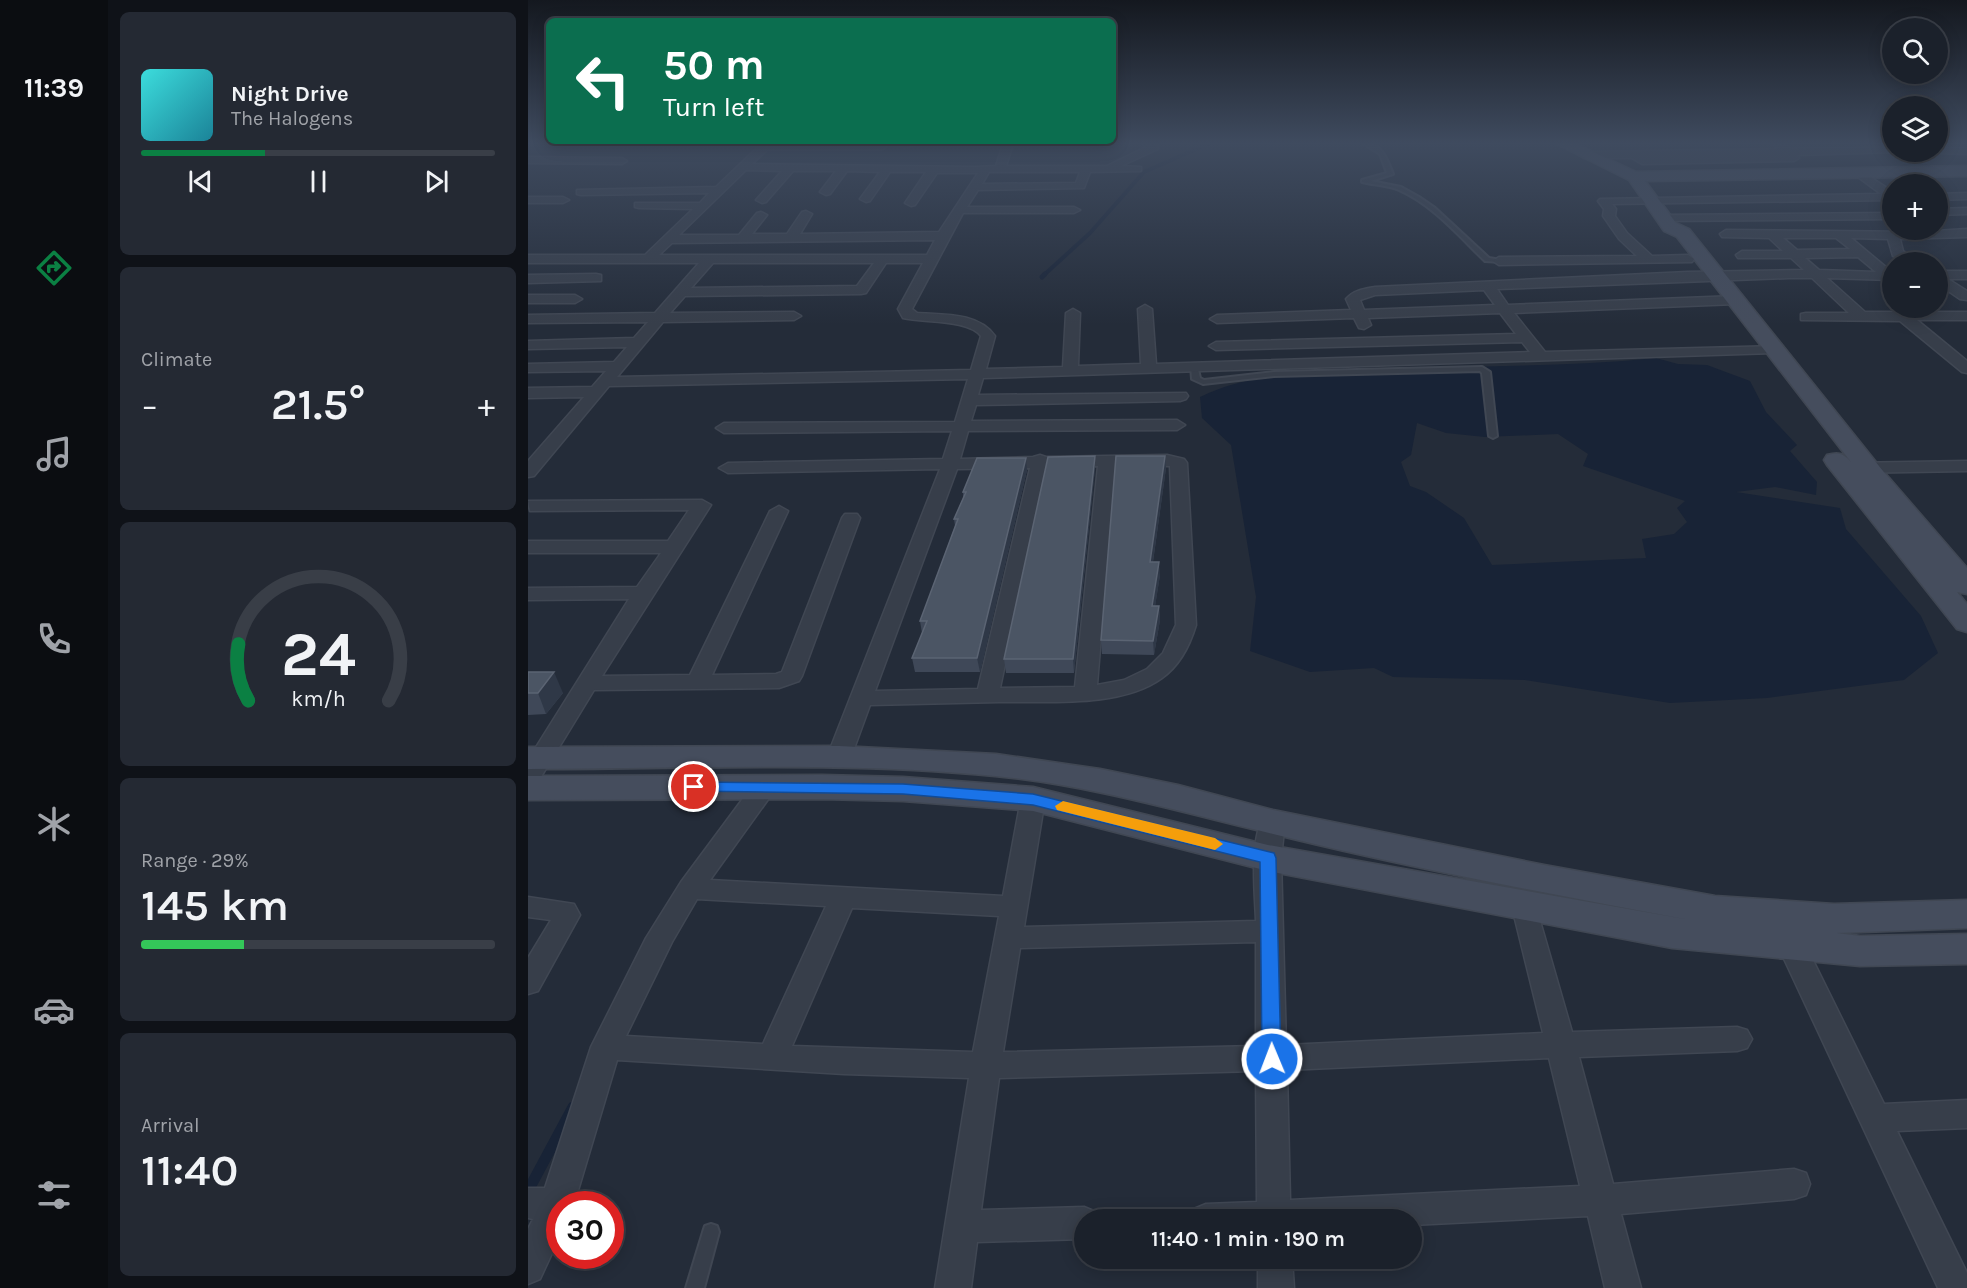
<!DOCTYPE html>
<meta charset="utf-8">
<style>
:root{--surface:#1b212b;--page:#242933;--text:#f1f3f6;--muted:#a0a3a9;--line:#393e47;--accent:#0b8043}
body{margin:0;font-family:Karla,sans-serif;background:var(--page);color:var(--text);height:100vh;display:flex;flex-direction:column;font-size:22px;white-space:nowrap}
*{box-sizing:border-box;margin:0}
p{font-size:20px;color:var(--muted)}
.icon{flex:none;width:33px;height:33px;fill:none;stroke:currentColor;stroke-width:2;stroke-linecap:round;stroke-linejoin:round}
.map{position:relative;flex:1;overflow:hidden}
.side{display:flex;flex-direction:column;gap:12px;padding:12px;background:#0f1218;width:420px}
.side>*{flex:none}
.top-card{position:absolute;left:18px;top:18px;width:570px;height:126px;border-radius:9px;box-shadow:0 3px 15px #0003,0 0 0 2px var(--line);background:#0b6e4f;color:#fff;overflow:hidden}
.buttons{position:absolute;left:1354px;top:18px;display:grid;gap:12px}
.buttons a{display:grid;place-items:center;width:66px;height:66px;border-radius:50%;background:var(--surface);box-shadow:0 3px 15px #0003,0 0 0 2px var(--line);font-size:30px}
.speed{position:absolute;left:18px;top:1191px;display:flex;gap:12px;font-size:30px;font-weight:700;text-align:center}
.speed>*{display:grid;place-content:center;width:78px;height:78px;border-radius:50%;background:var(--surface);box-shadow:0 3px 15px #0003,0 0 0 2px var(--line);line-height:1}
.speed .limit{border:9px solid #d22;background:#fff;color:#111}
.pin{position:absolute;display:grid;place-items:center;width:51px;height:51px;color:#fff;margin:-26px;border:3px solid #fff;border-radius:50%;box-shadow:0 2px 6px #0007}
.me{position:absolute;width:66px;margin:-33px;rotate:359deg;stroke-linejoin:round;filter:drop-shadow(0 0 4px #0008)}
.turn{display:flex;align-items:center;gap:21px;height:126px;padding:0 18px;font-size:27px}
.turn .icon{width:78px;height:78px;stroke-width:2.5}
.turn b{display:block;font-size:42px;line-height:51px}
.big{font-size:45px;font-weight:600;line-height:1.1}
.side .tile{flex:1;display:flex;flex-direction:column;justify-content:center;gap:9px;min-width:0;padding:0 21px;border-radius:9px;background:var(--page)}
.side .dial{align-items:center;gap:0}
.dial svg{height:156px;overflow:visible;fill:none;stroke:var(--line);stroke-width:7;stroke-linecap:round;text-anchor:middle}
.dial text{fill:var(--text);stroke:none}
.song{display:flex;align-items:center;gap:18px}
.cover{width:72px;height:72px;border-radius:9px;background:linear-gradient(135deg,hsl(180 70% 55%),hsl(190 70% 35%))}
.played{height:6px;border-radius:3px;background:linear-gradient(90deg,var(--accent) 35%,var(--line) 35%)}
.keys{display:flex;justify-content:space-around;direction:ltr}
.heat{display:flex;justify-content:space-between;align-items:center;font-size:33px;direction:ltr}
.charge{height:9px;border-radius:4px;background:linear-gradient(90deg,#34c759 29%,var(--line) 0)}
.trip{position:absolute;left:546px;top:1209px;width:348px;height:60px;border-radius:30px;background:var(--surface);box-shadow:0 3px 15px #0003,0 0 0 2px var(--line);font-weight:600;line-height:60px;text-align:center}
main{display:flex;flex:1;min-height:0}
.dock{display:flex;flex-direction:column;width:108px;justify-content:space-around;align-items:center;background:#0b0d11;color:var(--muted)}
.dock .icon{width:42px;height:42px}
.dock .on{color:var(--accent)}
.dock b{font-size:27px;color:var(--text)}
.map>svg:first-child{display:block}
.water{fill:#182336;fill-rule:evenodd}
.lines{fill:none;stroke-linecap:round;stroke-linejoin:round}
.stream-far2{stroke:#182336;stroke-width:4}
.stream-far1{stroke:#182336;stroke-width:5}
.stream{stroke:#182336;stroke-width:11}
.lane-casing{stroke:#404753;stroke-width:4}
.street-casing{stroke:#404753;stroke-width:3}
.secondary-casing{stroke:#404753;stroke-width:3}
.lane{fill:#373e4a;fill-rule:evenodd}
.street{fill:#373e4a;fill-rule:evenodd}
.secondary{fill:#454d5d;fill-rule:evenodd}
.wall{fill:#3f4858}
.shaded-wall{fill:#2f3847}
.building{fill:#4b5564;stroke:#5b6473;stroke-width:1.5}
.route{fill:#1a73e8;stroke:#114b97;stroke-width:1.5}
.slow{fill:#f59e0b}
</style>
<main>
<nav class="dock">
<b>11:39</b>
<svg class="icon on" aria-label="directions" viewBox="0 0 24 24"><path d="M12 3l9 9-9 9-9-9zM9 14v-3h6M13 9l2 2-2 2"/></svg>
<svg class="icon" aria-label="music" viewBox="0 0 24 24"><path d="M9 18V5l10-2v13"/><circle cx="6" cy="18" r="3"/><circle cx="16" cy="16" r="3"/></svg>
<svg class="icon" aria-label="phone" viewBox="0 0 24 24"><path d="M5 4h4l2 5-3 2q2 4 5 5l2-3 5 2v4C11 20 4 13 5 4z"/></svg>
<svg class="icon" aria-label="climate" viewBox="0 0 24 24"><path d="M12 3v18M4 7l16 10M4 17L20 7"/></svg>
<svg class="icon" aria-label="car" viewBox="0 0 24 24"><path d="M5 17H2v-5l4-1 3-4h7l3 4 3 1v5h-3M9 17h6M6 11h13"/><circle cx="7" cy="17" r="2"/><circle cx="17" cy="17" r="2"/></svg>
<svg class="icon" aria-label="filters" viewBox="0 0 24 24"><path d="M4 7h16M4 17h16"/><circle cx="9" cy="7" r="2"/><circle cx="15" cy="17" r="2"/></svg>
</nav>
<section class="side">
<div class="tile">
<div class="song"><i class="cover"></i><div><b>Night Drive</b><p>The Halogens</p></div></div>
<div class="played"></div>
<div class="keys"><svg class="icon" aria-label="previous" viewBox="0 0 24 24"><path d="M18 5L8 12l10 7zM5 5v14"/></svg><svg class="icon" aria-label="pause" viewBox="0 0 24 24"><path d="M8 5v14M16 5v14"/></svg><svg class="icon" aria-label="next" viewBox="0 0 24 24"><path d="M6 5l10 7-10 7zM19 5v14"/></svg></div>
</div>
<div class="tile"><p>Climate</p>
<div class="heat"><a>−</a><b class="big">21.5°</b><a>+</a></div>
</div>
<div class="tile dial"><svg viewBox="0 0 100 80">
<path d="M14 69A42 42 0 1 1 86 69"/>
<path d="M14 69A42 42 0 0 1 9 40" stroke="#0b8043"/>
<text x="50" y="56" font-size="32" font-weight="700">24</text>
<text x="50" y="72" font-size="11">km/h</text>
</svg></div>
<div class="tile"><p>Range · 29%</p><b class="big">145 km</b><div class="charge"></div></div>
<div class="tile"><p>Arrival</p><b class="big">11:40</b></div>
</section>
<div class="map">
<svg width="1439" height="1288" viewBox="0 0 1439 1288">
<rect width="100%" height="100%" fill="#242c39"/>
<path class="water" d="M 1128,358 L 1150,364 L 1179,365 L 1222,381 L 1238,412 L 1269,445 L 1262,451 L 1289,482 L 1288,495 L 1247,487 L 1208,492 L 1312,508 L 1318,529 L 1393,616 L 1410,653 L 1376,680 L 1239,698 L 1142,703 L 997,680 L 865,677 L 846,668 L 782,672 L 722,651 L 728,597 L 703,445 L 674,418 L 672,397 C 724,372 780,373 837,370 C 934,365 1031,368 1128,358 ZM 889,423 L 918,433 L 957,437 L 1030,434 L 1060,454 L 1055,466 L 1157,501 L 1149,508 L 1159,522 L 1146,534 L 1114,539 L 1118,558 L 964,565 L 936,518 L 898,492 L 882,486 L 873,462 L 883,455 Z"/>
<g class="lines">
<polyline class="stream-far2" points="516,275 562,233 616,172 680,144"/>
<polyline class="stream-far1" points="514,277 517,274"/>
<polyline class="stream" points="0,1191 45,1107"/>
<defs>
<g id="lane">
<path d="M 836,144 C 855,144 859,159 865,174 L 843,181 L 873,187 L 891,197 L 907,208 L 961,258 L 973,260 L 973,262 L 957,261 C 931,236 905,205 871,190 C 860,185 846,185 834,182 L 834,180 L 859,173 L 852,154 Z"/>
<polygon points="663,365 669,365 672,378 676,380 746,372 954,367 962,372 969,436 965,438 961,436 954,373 952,371 746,376 675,384 664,379"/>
<polygon points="183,1224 189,1226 191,1232 176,1288 158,1288 175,1232 177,1226"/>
</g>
<g id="street">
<path d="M 233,144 L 354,144 L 358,147 L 353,150 L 239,150 L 224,164 L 447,167 L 468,166 L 475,144 L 485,144 L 478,166 L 579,166 L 618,147 L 615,144 L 630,145 L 630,149 L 593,166 L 613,167 L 613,171 L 562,172 L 556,188 L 450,190 L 439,207 L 546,207 L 552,210 L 546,213 L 435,213 L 384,309 L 389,313 C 415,315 450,312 467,336 L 458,369 L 535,367 L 538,313 L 545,309 L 552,313 L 550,366 L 613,364 L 610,309 L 617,305 L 624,309 L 628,364 L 1002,352 L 994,342 L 688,350 L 681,346 L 688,342 L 988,334 L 972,313 L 840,318 L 843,325 L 836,329 L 831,328 L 826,318 L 689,323 L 682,319 L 689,315 L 823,310 L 818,299 C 826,290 836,289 847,287 L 1160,272 L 1276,270 L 1263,258 L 1210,258 L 1208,255 L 1214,251 L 1255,251 L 1241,238 L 1194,237 L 1192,234 L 1198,230 L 1392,232 L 1439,229 L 1439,237 L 1372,239 L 1375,251 L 1390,262 L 1376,262 L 1365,256 L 1360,239 L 1323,238 L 1365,273 L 1365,280 L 1299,278 L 1337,312 L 1439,312 L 1439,320 L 1389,320 L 1439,361 L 1439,373 L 1434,372 L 1372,321 L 1273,320 L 1273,314 L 1278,313 L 1321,313 L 1284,278 L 1261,278 L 969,289 L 980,305 L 1208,296 L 1215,300 L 1208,304 L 986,313 L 1017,352 L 1251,346 L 1253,349 L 1246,353 L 455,378 L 450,395 L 658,393 L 660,396 L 658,399 L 652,401 L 448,405 L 443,421 L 649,420 L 657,425 L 649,430 L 440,431 L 432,459 L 505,457 L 512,455 L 518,457 L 639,455 L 656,459 L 659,463 L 668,625 C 662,645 651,666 634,678 C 593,708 520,701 471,702 C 428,703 385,704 342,705 L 323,757 L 319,762 L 311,765 L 303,762 L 299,757 L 412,469 L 200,473 L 191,468 L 200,463 L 415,459 L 424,431 L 196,433 L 188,428 L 196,423 L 427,422 L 440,379 L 81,386 L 6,476 L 0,477 L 0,461 L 56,397 L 0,398 L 0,388 L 64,387 L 78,371 L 0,372 L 0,364 L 86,362 L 99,347 L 0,349 L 0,341 L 106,338 L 120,322 L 0,323 L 0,315 L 127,313 L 171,263 L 0,263 L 0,255 L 117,255 L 165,209 L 111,208 L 107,207 L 107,203 L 172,203 L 181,193 L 53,195 L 49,194 L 49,190 L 188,187 ZM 218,170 L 254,171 L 228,200 L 234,203 L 238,202 L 265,171 L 308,171 L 292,192 L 298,195 L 302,194 L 319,171 L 352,172 L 332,199 L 338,202 L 342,201 L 362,172 L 398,172 L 377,203 L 383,206 L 387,205 L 409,173 L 450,173 L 411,232 L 272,234 L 284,214 L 278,211 L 274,212 L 259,234 L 224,234 L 239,215 L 233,212 L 229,213 L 211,235 L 151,235 ZM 461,172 L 552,172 L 548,183 L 454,184 ZM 1255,238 L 1308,238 L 1322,249 L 1269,250 ZM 407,240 L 399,255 L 131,255 L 144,243 ZM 1330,257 L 1348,272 L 1291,270 L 1277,258 ZM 185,263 L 346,263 L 329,286 L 163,288 ZM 358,263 L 395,263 L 370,309 L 375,318 C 396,323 440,319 453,336 L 443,370 L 89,377 L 135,322 L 266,320 L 273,316 L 266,312 L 142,313 L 157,296 L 333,294 L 338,293 ZM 956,290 L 967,305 L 836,310 L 832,300 L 847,295 ZM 570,466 L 547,687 L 472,688 L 519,467 ZM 587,466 L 642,466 L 648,625 L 635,653 L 619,669 L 596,680 L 569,685 ZM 502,468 L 450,689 L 347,691 L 429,469 Z"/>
<polygon points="391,144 376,148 371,145 371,144"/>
<polygon points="1245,144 1256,144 1262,149 1365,147 1365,152 1369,152 1269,155 1271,158 1266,161 1114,164 1104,158 1056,158 1051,155 1056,152 1250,149"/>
<polygon points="1410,148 1439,148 1439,154 1406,153"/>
<polygon points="0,157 94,158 99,161 94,164 0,163"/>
<polygon points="1330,169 1365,192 1365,200 1084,204 1088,209 1087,216 1099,233 1124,256 1160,255 1166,259 1164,262 971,265 965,261 971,257 1109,256 1091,239 1075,216 1076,209 1070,201 1072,199 1353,194 1326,174 1325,172"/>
<polygon points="1439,193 1439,199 1410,200 1410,194"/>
<polygon points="0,197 35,197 41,200 35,203 0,203"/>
<polygon points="1439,208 1439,214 1410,215 1410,209"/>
<polygon points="1365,213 1365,219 1136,221 1130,218 1136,215"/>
<polygon points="1410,271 1439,271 1439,279 1420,279 1439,291 1439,300 1432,299 1410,284"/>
<polygon points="68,274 73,275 73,281 0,283 0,275"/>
<polygon points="0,295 47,295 54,299 47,303 0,303"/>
<polygon points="1439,461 1439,471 1323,473 1314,468 1323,463"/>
<polygon points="174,500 183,505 74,676 162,675 242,511 251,506 260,511 184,675 248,674 254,672 314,518 317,514 329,514 332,518 274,676 271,681 251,688 66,690 8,785 0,787 0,760 101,599 0,600 0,588 109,587 133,553 0,553 0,541 140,541 161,510 2,511 0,501"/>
<path d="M 237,779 L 246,781 L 249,787 L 182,880 L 475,896 L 493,799 L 496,793 L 505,791 L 514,793 L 517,799 L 496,927 L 728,921 C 727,892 721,841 736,816 L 745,813 L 754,816 L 757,822 L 753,858 L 758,1045 L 1015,1033 L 984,907 L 988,900 L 997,897 L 1006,900 L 1044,1032 L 1209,1027 L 1219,1030 L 1224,1039 L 1219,1048 L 1209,1051 L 1051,1057 L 1085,1184 L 1266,1169 L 1278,1173 L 1282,1184 L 1278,1195 L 1266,1199 L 1093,1214 L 1113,1288 L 1077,1288 L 1060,1216 L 884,1225 L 884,1220 L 661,1220 L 666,1209 L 678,1204 L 729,1202 L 728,1071 L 471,1078 L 453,1210 L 556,1207 L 568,1212 L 571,1220 L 556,1220 L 556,1239 L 449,1242 L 443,1288 L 407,1288 L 441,1078 L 316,1074 L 89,1060 L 46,1204 L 32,1204 L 32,1236 L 12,1279 L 0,1284 L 0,1229 L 5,1219 L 0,1218 L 0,1188 L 17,1188 L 63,1047 L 118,938 L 153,882 L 228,781 ZM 169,899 L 298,906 L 235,1044 L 98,1036 L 144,942 ZM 324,908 L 471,916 L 445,1052 L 264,1046 ZM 728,942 L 728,1046 L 475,1052 L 492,948 ZM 1021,1058 L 1052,1186 L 762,1200 L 759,1070 Z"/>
<polygon points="0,897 46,904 52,915 10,991 0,994 0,958 23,920 0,917"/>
<polygon points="1264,935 1274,938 1356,1104 1439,1100 1439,1128 1369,1131 1439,1273 1439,1288 1410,1288 1250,946 1254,938"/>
<polygon points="730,1258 764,1258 766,1288 730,1288"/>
</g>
<g id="secondary">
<path d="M 1029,144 L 1048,144 L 1108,172 L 1439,166 L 1439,176 L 1117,181 L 1148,223 L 1161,229 L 1355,471 L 1439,568 L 1439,594 L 1429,592 L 1439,604 L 1439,632 L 1429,629 L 1299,465 L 1296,460 L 1299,455 C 1310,452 1315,453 1323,462 L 1149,237 L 1136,231 L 1101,180 Z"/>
<path d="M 311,746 L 468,754 L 572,769 L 650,785 L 745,810 L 1016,865 L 1187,896 L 1306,904 L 1439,900 L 1439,928 L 1309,933 L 1332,936 L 1439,934 L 1439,964 L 1332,966 L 1144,948 L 740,871 L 505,811 L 375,801 L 294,799 L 0,800 L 0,776 L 294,775 L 375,777 L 505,787 L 740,845 L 1162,920 C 1023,894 882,868 745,834 C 653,812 562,785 467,776 C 312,761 155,769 0,769 L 0,747 Z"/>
</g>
</defs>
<use href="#lane" class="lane-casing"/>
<use href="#street" class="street-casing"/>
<use href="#secondary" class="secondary-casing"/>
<use href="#lane" class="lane"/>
<use href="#street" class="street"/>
<use href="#secondary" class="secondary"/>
</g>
<g class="wall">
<polygon points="567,456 567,468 546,673 478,673 476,659"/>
<polygon points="637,456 638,468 625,562 632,575 627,606 631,606 632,620 626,655 574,654 573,640"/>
<polygon points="499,470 452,672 387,672 384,658 394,633 392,621 427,526 426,519 435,498 435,492"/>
<polygon points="0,672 35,693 18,714 0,715"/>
</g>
<g class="shaded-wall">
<polygon points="567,456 567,468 546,673 545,659"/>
<polygon points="637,456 638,468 623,575 622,562"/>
<polygon points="498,458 499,470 452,672 449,658"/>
<polygon points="631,562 632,575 625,620 624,606"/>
<polygon points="631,606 632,620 626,655 625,641"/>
<polygon points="26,672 35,693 18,714 10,693"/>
</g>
<g class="building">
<polygon points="567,456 545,659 476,659 520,457"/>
<polygon points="588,456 637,456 622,562 631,562 624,606 631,606 625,641 573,640"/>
<polygon points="449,458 498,458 449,658 384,658 399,621 392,621 430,519 426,519 438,492 435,492"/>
<polygon points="0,672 26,672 10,693 0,693"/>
</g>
<linearGradient id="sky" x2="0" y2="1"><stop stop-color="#14181f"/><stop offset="0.44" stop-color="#3f4b5f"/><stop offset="1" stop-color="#3f4b5f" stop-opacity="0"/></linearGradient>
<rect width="1439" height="325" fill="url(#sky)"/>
<polygon class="route" points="166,782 375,784 505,794 746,853 748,858 753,1059 750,1065 744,1068 737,1065 734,1059 732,862 505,805 375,794 161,791 158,787 161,784"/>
<polygon class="slow" points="535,801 687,838 695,844 687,850 529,810 527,806"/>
</svg>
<div class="buttons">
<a><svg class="icon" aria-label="search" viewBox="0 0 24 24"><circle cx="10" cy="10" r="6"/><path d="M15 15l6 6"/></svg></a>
<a><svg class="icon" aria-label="layers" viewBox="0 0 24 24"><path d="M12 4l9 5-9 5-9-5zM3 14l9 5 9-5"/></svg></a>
<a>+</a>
<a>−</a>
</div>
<div class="speed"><div class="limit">30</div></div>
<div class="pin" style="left:166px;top:787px;background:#d93025"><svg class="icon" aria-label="arrive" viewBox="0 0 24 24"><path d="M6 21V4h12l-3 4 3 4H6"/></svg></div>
<svg class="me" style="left:744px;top:1059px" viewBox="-20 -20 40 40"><circle r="17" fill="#1a73e8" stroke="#fff" stroke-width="3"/><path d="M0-11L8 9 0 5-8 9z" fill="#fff"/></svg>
<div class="trip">11:40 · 1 min · 190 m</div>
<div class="top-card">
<div class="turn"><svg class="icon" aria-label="left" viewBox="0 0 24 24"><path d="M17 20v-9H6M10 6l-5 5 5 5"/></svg><div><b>50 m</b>Turn left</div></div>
</div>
</div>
</main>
